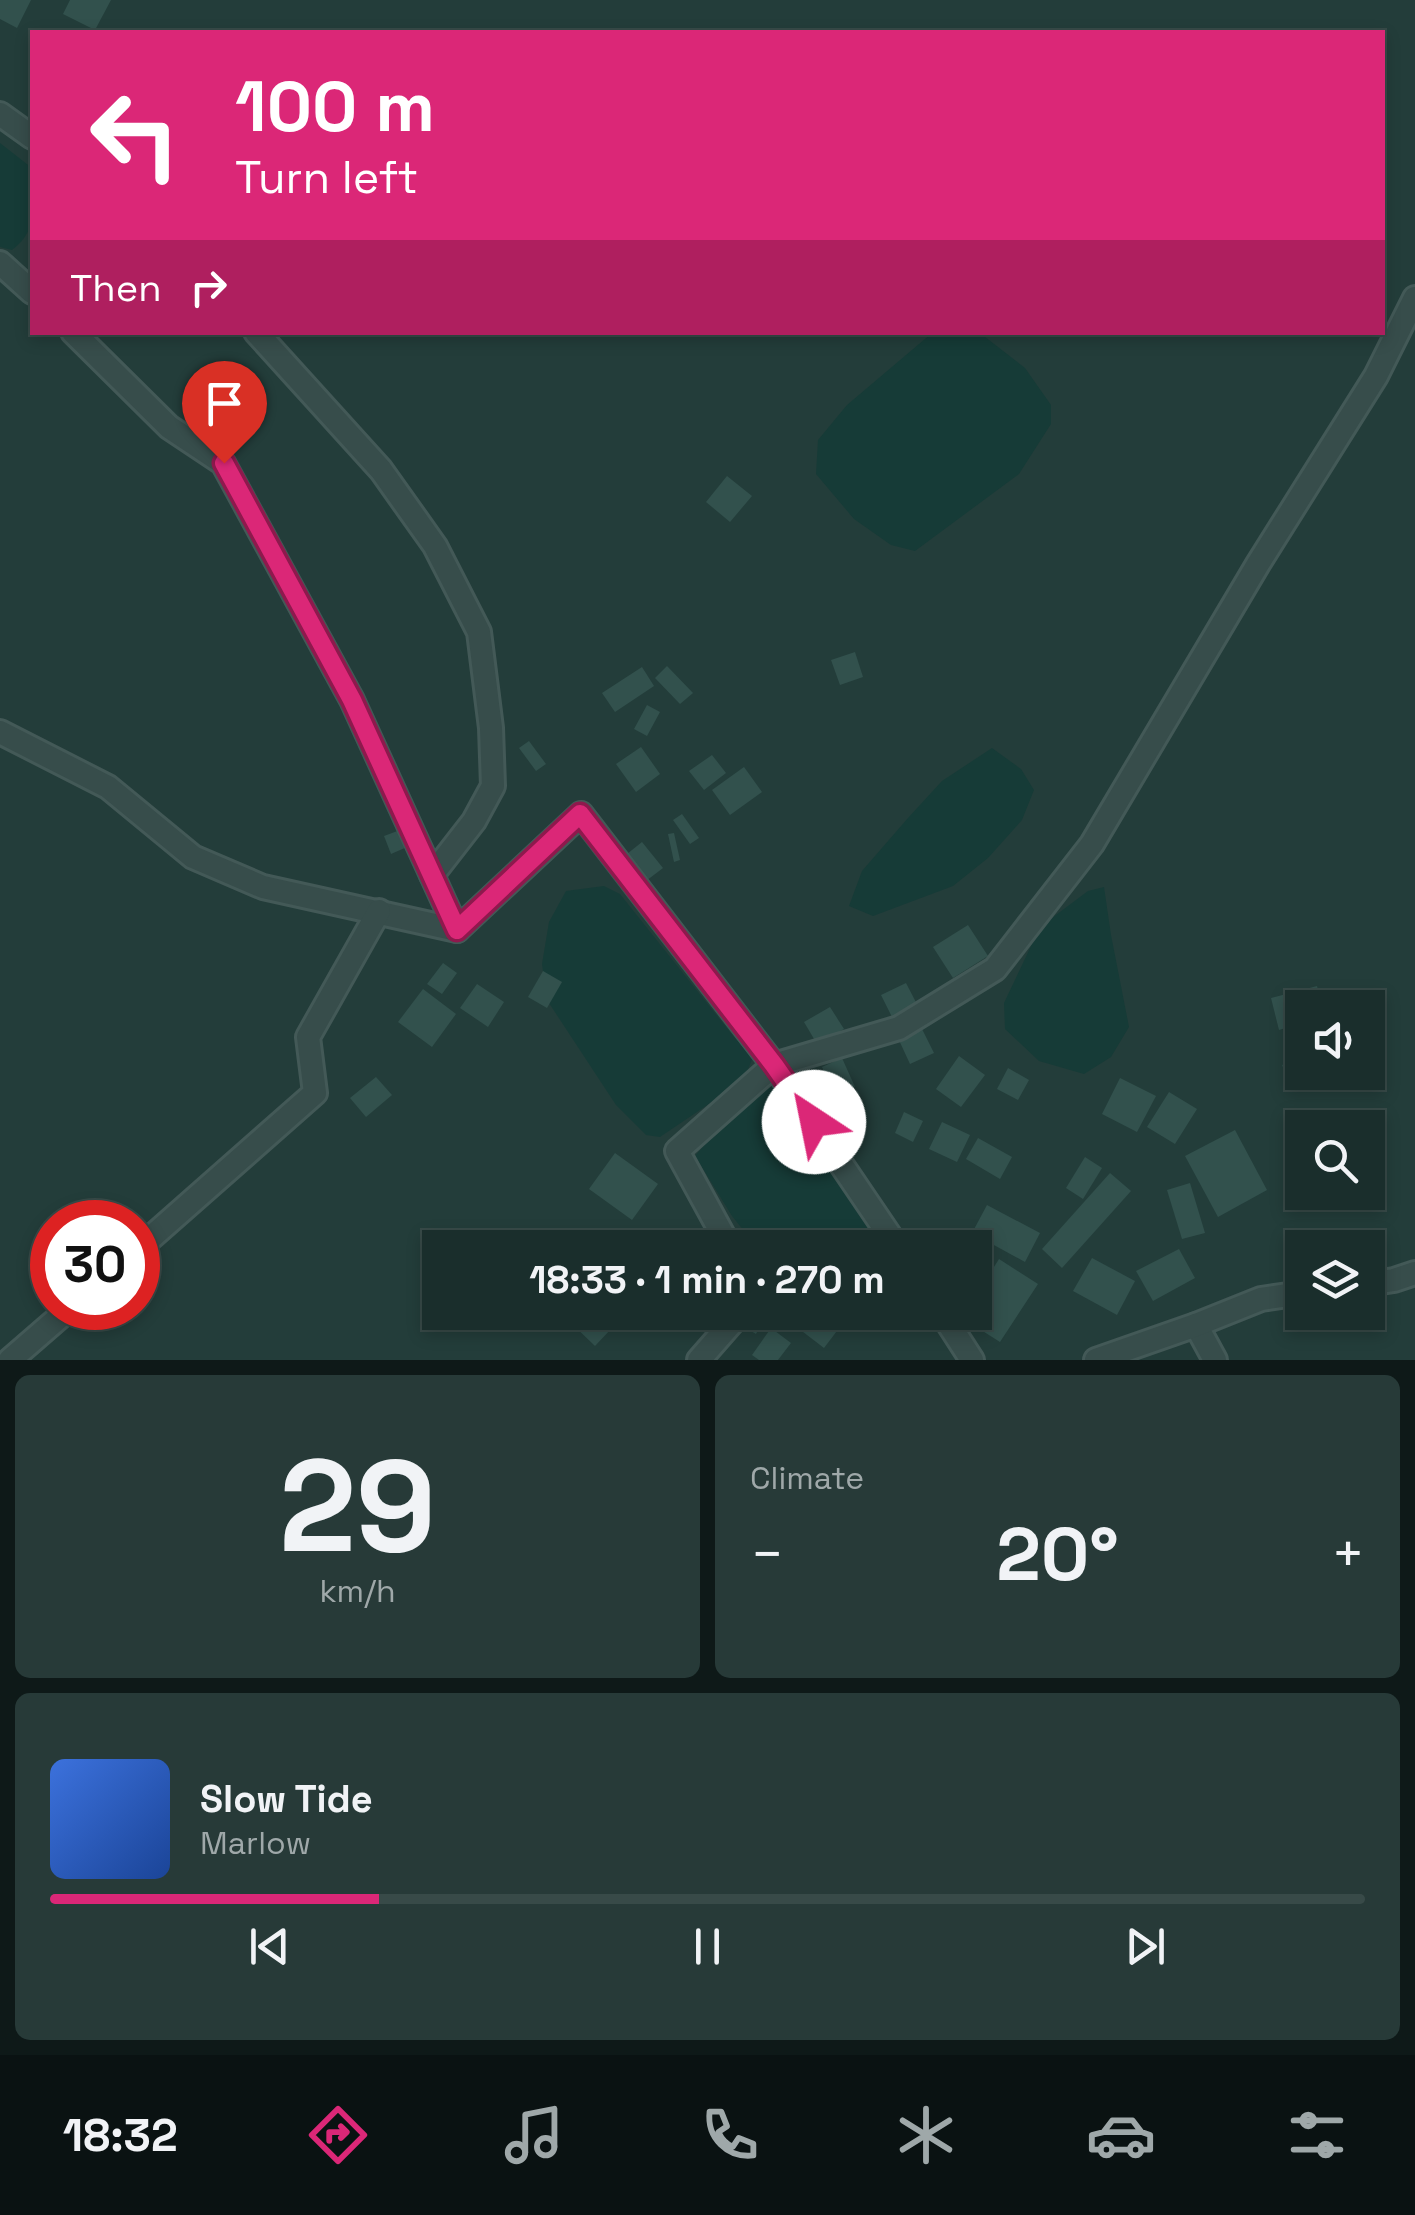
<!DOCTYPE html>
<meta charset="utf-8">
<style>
:root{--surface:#1a2e2c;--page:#273a38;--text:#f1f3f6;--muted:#9fa8a9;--line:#384a48;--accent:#db2777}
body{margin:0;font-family:"Space Grotesk",sans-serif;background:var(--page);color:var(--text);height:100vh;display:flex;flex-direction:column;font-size:38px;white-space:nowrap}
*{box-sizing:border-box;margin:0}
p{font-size:32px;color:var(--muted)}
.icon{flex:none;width:55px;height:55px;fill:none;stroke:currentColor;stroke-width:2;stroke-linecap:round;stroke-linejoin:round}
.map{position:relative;height:1360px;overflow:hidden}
.drawer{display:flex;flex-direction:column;gap:15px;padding:15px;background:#0e1918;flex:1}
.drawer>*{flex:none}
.hud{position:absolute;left:30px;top:30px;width:1355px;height:305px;border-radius:0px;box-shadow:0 5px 15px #0003,0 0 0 2px var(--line);background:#db2777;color:#fff;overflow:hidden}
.controls{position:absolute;left:1285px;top:990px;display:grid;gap:20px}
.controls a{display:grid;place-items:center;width:100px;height:100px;border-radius:0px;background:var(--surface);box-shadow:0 5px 15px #0003,0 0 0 2px var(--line);font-size:50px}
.speed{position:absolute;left:30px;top:1200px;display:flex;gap:20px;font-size:50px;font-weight:700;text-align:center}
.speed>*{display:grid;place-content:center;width:130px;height:130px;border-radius:50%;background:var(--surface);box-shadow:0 5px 15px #0003,0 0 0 2px var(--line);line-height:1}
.speed .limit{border:15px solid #d22;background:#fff;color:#111}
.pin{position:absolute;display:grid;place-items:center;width:85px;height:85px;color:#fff;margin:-102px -42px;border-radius:50% 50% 50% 0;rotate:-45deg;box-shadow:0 0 10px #0007}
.pin .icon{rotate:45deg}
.me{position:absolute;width:110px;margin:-55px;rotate:326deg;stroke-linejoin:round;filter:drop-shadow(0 0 8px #0008)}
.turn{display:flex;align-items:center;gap:35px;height:210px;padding:0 40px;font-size:45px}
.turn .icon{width:130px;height:130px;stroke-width:2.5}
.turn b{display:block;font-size:70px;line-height:85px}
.then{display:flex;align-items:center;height:95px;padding:0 40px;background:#0003;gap:20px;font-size:38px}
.big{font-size:75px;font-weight:700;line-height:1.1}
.drawer .widget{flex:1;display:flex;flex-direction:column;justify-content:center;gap:15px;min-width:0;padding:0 35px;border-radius:15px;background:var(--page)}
.drawer .dial{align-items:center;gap:0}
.dial b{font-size:130px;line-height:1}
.song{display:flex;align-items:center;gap:30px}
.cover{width:120px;height:120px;border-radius:15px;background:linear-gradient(135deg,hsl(220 70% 55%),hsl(220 70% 35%))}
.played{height:10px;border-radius:5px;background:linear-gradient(90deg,var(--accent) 25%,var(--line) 25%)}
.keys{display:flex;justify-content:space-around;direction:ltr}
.heat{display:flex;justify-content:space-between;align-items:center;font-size:55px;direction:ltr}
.drawer .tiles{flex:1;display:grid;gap:15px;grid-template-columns:1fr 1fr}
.widget:last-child{grid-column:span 2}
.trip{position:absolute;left:422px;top:1230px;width:570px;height:100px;border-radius:0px;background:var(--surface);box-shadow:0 5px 15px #0003,0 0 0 2px var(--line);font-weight:700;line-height:100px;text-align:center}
.tab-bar{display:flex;height:160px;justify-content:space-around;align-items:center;background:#0a1212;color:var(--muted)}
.tab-bar .icon{width:70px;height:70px}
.tab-bar .on{color:var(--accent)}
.tab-bar b{font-size:45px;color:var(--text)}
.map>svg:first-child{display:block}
.water{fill:#163b37}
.building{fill:#32514d}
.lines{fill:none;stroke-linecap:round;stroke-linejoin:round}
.street-casing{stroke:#435957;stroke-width:28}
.street{stroke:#374d4b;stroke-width:22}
.route-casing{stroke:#8e194d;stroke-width:25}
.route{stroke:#db2777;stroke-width:18}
</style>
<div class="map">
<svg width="1415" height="1360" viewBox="0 0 1415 1360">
<rect width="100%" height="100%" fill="#233d3a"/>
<g class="water">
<path d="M 0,143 L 32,168 C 33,199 41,229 12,250 L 0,247 Z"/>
<polygon points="932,333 980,333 1025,368 1051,405 1051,424 1019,474 915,551 891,545 854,519 816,474 818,440 847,405"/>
<polygon points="992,748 1021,769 1034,790 1022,820 988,858 953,886 873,916 849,906 862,871 908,818 942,781"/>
<polygon points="604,886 620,894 734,1037 753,1057 747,1072 737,1085 660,1137 646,1135 616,1105 547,1000 542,964 549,922 566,891"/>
<polygon points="1104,887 1111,935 1129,1027 1111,1057 1084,1074 1039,1061 1005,1029 1004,1003 1040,927 1088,891"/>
<polygon points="774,1079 794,1120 824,1162 862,1201 888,1247 757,1247 732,1216 695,1156 728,1117"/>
</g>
<g class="building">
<polygon points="0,0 31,0 17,28 0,19"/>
<polygon points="70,0 111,0 95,30 63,14"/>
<polygon points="727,476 752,496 730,522 706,502"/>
<polygon points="855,652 863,677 840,685 831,660"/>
<polygon points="667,666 693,693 680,704 655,678"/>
<polygon points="642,667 654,686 615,712 602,693"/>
<polygon points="647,705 660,712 647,736 634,729"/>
<polygon points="529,741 546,764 536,771 519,748"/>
<polygon points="641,747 660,774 636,792 616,764"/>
<polygon points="712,755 726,773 704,790 689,771"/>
<polygon points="744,767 762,792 730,815 712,790"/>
<polygon points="682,814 699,838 690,844 673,820"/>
<polygon points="400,830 407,847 391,854 384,836"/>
<polygon points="674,833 680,860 674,862 668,834"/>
<polygon points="642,842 663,868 642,884 622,858"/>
<polygon points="968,925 988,956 953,978 933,947"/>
<polygon points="443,963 457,973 442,994 427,984"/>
<polygon points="543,971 562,982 547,1008 528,997"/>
<polygon points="906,983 920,1010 895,1023 881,995"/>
<polygon points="477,984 504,1002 488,1027 460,1008"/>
<polygon points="1317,986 1323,1008 1302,1008 1302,1023 1279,1030 1271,998"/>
<polygon points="423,989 456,1014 432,1047 398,1022"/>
<polygon points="830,1007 844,1029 817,1044 804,1022"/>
<polygon points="921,1027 934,1053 910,1064 898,1038"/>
<polygon points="1299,1038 1302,1040 1302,1069 1298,1076 1282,1066"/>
<polygon points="959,1056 985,1075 961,1107 936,1089"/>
<polygon points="842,1058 855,1087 835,1095 822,1067"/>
<polygon points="1008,1068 1029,1080 1018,1100 997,1089"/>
<polygon points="376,1077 392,1095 366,1117 350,1098"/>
<polygon points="1120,1078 1156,1096 1137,1132 1102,1114"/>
<polygon points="1169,1092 1197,1109 1175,1144 1147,1127"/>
<polygon points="904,1112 923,1121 913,1142 895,1133"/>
<polygon points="942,1122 970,1135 957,1162 929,1149"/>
<polygon points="1235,1130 1267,1190 1218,1217 1185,1156"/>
<polygon points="978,1138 1012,1157 1000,1179 966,1159"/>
<polygon points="615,1153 658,1184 632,1220 589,1189"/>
<polygon points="1085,1157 1102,1168 1083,1199 1066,1188"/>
<polygon points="1110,1173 1131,1191 1062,1268 1042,1249"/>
<polygon points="1190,1183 1205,1233 1182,1239 1167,1190"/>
<polygon points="987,1205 1040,1233 1025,1262 972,1233"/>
<polygon points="1179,1249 1195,1278 1153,1301 1136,1271"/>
<polygon points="1092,1258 1135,1281 1117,1315 1073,1291"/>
<polygon points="999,1259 1038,1284 1000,1342 962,1318 965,1312 975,1312 975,1297"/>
<polygon points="574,1312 627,1312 595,1346 568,1320"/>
<polygon points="752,1312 767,1312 756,1334 744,1327"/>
<polygon points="777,1312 829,1312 843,1323 824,1348"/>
<polygon points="771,1328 791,1343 778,1360 759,1360 752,1355"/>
</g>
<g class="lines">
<defs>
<g id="street">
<polyline points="0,114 32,137"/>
<polyline points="0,263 32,292"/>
<polyline points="73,332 169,427 223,463 352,700 457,930 581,814 774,1065 898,1248"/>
<polyline points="256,332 381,470 435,546 479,632 491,728 493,786 474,821 432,875"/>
<polyline points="0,732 108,787 193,857 263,887 457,930"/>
<polyline points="730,1248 677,1151 774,1065 899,1028 995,969 1092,844 1258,564 1376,376 1415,298"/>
<polyline points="138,1249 315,1093 308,1037 379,911"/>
<polyline points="1368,1284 1394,1280 1415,1273"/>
<polyline points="941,1312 972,1360"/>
<polyline points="1196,1325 1215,1360"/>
<polyline points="10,1360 70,1308"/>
<polyline points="699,1360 741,1312"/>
<polyline points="1096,1360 1196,1325 1261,1299 1302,1293"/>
</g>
</defs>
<use href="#street" class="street-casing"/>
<use href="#street" class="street"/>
</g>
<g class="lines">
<defs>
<polyline id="route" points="224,463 352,700 457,930 580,814 774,1065 814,1122"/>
</defs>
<use href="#route" class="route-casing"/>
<use href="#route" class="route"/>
</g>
</svg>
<div class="controls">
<a><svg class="icon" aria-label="sound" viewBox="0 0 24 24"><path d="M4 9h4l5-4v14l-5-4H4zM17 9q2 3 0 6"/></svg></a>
<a><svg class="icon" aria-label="search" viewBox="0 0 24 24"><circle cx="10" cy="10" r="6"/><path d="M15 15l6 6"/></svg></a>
<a><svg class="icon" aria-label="layers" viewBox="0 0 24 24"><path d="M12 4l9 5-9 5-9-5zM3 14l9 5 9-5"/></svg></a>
</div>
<div class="speed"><div class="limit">30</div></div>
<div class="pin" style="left:224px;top:463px;background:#d93025"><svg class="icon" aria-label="arrive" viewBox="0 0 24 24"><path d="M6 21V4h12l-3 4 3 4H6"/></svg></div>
<svg class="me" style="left:814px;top:1122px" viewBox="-20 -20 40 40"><circle r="19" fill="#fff"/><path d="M0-13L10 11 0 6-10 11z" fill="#db2777"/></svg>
<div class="trip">18:33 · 1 min · 270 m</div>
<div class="hud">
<div class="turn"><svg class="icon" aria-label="left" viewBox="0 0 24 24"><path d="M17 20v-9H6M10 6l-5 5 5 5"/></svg><div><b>100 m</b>Turn left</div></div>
<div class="then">Then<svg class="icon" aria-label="right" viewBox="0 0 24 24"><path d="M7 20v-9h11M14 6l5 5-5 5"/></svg></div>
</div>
</div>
<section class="drawer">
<div class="tiles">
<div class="widget dial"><b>29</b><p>km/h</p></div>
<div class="widget"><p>Climate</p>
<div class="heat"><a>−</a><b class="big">20°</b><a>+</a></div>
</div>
<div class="widget">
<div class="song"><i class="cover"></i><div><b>Slow Tide</b><p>Marlow</p></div></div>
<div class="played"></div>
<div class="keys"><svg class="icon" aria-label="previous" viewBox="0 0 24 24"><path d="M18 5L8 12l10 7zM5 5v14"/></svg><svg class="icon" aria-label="pause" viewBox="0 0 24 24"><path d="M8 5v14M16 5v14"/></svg><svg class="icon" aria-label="next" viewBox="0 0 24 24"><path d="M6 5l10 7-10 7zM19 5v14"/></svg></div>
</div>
</div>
</section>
<nav class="tab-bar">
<b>18:32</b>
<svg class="icon on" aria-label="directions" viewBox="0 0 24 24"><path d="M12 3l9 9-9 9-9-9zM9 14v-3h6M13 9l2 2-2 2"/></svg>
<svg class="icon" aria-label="music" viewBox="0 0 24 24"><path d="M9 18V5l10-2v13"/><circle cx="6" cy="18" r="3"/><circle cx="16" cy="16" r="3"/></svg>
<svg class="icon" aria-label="phone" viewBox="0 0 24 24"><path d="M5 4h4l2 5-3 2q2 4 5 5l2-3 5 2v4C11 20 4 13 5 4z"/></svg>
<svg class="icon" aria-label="climate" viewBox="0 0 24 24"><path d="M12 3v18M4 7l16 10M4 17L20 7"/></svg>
<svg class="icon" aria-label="car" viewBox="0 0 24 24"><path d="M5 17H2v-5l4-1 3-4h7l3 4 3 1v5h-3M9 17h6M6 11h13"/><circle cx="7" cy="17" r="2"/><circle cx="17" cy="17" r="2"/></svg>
<svg class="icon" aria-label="filters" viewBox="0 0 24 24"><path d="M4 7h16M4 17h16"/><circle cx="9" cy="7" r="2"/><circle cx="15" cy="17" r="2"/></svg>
</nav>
